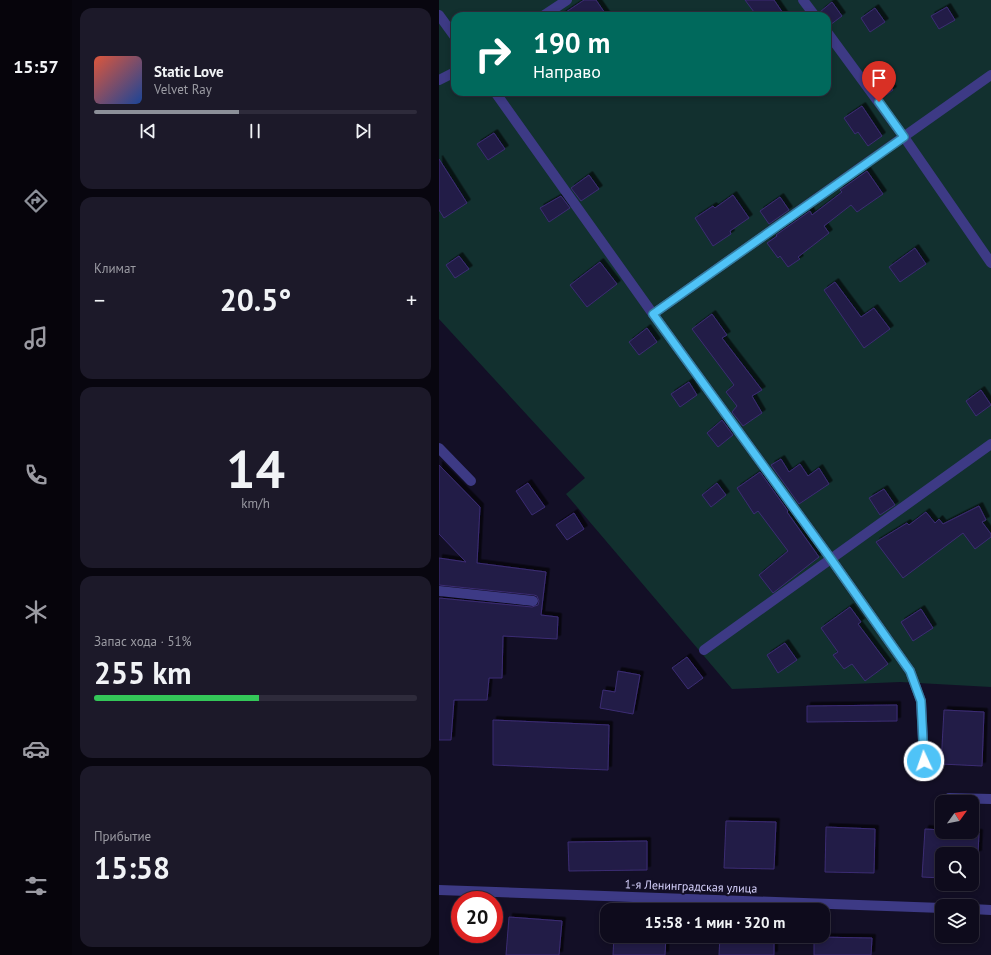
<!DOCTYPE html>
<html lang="ru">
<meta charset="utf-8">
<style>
:root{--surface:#0e0b1c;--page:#1c1929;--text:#f1f3f6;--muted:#9b9ba3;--line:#2e2b3b;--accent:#8c9099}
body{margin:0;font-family:"PT Sans",sans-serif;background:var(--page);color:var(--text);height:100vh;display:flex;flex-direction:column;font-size:15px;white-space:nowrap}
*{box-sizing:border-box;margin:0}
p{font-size:13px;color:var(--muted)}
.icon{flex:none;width:22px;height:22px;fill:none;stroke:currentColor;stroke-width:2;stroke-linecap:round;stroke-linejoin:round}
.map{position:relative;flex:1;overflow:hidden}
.side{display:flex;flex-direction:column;gap:8px;padding:8px;background:#08060f;width:367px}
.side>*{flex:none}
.hud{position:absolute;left:12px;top:12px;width:380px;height:84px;border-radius:12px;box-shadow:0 2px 6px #0003,0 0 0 1px var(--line);background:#00695c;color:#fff;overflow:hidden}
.needle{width:26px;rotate:57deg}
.controls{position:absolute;left:496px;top:795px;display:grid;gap:8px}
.controls a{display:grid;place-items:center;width:44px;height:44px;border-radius:8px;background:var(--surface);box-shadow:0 2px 6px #0003,0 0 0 1px var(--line);font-size:20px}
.speed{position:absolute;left:12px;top:891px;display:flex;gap:8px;font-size:20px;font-weight:700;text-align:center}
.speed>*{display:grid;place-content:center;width:52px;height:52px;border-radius:50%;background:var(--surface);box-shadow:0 2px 6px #0003,0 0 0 1px var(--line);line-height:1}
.speed .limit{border:6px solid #d22;background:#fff;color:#111}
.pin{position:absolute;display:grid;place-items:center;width:34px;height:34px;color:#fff;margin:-41px -17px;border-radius:50% 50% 50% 0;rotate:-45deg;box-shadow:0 0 4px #0007}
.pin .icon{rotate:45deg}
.me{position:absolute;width:44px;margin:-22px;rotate:357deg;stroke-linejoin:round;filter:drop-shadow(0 0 3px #0008)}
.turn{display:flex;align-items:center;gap:14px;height:84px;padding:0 16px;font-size:18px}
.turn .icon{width:52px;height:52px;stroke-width:2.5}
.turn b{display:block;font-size:28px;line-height:34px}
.big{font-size:30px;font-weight:600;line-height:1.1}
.side .card{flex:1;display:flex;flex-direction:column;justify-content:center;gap:6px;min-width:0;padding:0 14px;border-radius:12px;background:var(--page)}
.side .dial{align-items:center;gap:0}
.dial b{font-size:52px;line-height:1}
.song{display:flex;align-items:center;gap:12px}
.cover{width:48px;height:48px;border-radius:6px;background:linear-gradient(135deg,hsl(10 70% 55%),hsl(220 70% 35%))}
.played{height:4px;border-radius:2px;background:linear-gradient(90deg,var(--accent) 45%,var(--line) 45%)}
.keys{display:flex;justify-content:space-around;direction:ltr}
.heat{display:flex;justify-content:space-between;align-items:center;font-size:22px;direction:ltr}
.charge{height:6px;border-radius:3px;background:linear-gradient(90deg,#34c759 51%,var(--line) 0)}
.trip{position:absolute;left:161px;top:903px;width:230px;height:40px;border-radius:12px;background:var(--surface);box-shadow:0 2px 6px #0003,0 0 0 1px var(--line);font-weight:600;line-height:40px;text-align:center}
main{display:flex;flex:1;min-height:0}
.tabs{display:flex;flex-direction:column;width:72px;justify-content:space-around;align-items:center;background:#06040b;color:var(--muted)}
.tabs .icon{width:28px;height:28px}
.tabs .active{color:var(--accent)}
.tabs b{font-size:18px;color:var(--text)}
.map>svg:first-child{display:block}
.green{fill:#12302f;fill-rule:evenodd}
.building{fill:#241b47;stroke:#3b2d73;filter:url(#shadow)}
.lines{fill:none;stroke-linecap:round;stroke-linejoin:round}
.lane{stroke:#3d3a85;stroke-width:10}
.street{stroke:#3d3a85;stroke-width:10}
.route-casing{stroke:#337fa1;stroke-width:10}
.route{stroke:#4fc3f7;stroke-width:7}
.labels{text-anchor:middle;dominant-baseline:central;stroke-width:4;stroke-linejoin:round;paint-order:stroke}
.street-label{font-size:12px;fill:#d9d4ff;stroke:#130f26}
</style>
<main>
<nav class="tabs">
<b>15:57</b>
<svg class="icon active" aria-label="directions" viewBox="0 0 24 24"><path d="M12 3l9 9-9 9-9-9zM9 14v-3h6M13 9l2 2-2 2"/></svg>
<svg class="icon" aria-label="music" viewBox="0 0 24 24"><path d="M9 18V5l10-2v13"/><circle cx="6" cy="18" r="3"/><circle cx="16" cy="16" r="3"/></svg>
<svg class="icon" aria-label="phone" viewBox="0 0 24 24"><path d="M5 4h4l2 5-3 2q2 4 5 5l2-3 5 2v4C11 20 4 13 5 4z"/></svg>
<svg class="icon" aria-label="climate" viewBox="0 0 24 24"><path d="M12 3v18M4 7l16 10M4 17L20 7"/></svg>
<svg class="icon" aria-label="car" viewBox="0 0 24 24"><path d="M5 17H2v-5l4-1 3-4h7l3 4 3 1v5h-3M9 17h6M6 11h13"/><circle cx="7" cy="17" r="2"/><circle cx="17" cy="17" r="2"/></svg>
<svg class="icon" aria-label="filters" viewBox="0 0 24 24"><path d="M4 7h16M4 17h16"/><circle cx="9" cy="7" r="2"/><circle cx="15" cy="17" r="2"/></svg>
</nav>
<section class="side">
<div class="card">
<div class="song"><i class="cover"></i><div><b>Static Love</b><p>Velvet Ray</p></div></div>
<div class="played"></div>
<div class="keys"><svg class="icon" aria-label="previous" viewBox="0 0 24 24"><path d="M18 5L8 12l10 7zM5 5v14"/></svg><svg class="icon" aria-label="pause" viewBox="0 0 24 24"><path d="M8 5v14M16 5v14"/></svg><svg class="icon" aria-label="next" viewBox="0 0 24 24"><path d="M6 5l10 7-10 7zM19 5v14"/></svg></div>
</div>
<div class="card"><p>Климат</p>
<div class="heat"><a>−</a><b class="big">20.5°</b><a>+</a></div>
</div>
<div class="card dial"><b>14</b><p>km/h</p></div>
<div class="card"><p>Запас хода · 51%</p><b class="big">255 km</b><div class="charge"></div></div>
<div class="card"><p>Прибытие</p><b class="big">15:58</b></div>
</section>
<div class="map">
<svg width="552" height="955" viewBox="0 0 552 955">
<defs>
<filter id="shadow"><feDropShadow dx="3.5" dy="-3.5" stdDeviation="0" flood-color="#0009"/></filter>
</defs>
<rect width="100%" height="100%" fill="#130f26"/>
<path class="green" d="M 0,0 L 552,0 L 552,687 L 461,682 L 293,689 L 127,494 L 146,478 L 0,319 ZM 16,16 L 388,16 L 388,92 L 16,92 Z"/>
<g class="building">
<polygon points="145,0 157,0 168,16 121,16"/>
<polygon points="306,0 335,0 346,16 318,16"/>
<polygon points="393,2 403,16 391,25 388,21 388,16 384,16 381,12"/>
<polygon points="508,7 516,20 500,29 492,16"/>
<polygon points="436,8 446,22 431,32 422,18"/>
<polygon points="443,74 454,90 444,97 432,82"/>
<polygon points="423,106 443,136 429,146 419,132 416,134 405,118"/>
<polygon points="55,133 66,149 49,160 38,144"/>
<polygon points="0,159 28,203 5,218 0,210"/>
<polygon points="428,171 444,194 418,212 412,205 385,226 390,233 359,257 361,259 349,267 341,256 339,258 328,243 338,236 337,235 371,211 373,215 403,192 401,190"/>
<polygon points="150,175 160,189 142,201 132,188"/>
<polygon points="294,195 310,218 291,231 292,234 274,246 256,218 274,206 276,208"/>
<polygon points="122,196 131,208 110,222 101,208"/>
<polygon points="341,197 350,210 330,224 321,211"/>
<polygon points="476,248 487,264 461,282 450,267"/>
<polygon points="20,256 30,269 16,278 7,265"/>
<polygon points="161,262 178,284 148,307 131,285"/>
<polygon points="396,282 422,317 435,308 451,329 425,348 385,290"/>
<polygon points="273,314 288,335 283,338 323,390 313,396 323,413 304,426 293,412 298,406 287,392 295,385 253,329"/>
<polygon points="208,328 218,342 200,355 190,342"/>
<polygon points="250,382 258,395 241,407 232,394"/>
<polygon points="542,390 552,405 537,416 527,401"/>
<polygon points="283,420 294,435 279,447 268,433"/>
<polygon points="342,459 350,472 361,464 369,476 380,468 390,484 360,504 332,465"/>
<polygon points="0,465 41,507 38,563 107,572 102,615 119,617 118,639 64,636 63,678 50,678 48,700 15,700 12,740 0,740 0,598 93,607 99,605 100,601 98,596 95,595 0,585 0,558 27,562 0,534"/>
<polygon points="321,472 349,511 348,512 380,557 334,593 320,575 349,551 319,511 315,514 298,488"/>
<polygon points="89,483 106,507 93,515 77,491"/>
<polygon points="278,483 287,495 272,507 263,495"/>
<polygon points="445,489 456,505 441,515 430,498"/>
<polygon points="540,506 547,520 543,522 552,534 552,537 536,549 524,533 464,578 437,542 468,523 470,525 487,512 496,523 500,519 504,524"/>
<polygon points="135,513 145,529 128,540 117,525"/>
<polygon points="411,607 422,622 419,624 449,664 426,681 413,664 405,669 394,655 399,652 382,628"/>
<polygon points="482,609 494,628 474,641 462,622"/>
<polygon points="346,643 358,660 339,673 328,655"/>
<polygon points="248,657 264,678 249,689 233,668"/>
<polygon points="179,671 201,675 194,714 161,708 164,690 176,692"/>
<polygon points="458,705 458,721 368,722 368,706"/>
<polygon points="505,710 545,712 543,766 502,764"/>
<polygon points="54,720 170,725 169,770 54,765"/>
<polygon points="287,821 337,822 335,869 285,868"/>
<polygon points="387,827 436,829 435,873 386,872"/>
<polygon points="486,829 503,830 503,832 540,833 539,854 503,854 503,878 483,877"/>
<polygon points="208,841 208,870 130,871 129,842"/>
<polygon points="70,917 123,921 120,955 67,955"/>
<polygon points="175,936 227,936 226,955 174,955"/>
<polygon points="281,936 335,936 335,955 280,955"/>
<polygon points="375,937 433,938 432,955 375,955"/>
</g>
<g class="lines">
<g class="lane">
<polyline points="364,0 376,16"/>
<polyline points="0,15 16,37"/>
<polyline points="104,16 128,0"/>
<polyline points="388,32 465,137 552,263"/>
<polyline points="0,80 16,72"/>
<polyline points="56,92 214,314 392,559 471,671 482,701 485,761"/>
<polyline points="214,314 552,75"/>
<polyline points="0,448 32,481"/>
<polyline points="0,591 94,601"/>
<polyline points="265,650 552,444"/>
<polyline points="510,798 552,799"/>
</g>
<g class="street">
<polyline points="0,890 503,908"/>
<polyline points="533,909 552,910"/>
</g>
</g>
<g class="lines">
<defs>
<polyline id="route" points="440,102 465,137 214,314 392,559 471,671 482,701 485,761"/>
</defs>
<use href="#route" class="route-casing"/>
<use href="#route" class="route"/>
</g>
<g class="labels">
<g class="street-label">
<text transform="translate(252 886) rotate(2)">1-я Ленинградская улица</text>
</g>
</g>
</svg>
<div class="controls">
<a><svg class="needle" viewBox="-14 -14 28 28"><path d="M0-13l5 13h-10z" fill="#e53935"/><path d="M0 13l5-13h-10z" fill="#9b9ba3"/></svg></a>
<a><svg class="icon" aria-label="search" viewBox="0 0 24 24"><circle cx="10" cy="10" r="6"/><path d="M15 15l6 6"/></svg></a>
<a><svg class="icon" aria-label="layers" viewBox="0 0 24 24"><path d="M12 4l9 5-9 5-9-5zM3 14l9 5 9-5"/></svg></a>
</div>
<div class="speed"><div class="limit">20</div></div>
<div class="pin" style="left:440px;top:102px;background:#d93025"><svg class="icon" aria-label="arrive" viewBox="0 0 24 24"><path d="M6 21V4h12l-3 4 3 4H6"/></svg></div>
<svg class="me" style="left:485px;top:761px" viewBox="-20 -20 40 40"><circle r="17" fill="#4fc3f7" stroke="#fff" stroke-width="3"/><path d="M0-11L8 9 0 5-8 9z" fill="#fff"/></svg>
<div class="trip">15:58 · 1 мин · 320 m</div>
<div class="hud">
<div class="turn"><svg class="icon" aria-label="right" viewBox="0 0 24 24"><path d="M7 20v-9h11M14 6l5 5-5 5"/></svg><div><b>190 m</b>Направо</div></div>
</div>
</div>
</main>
